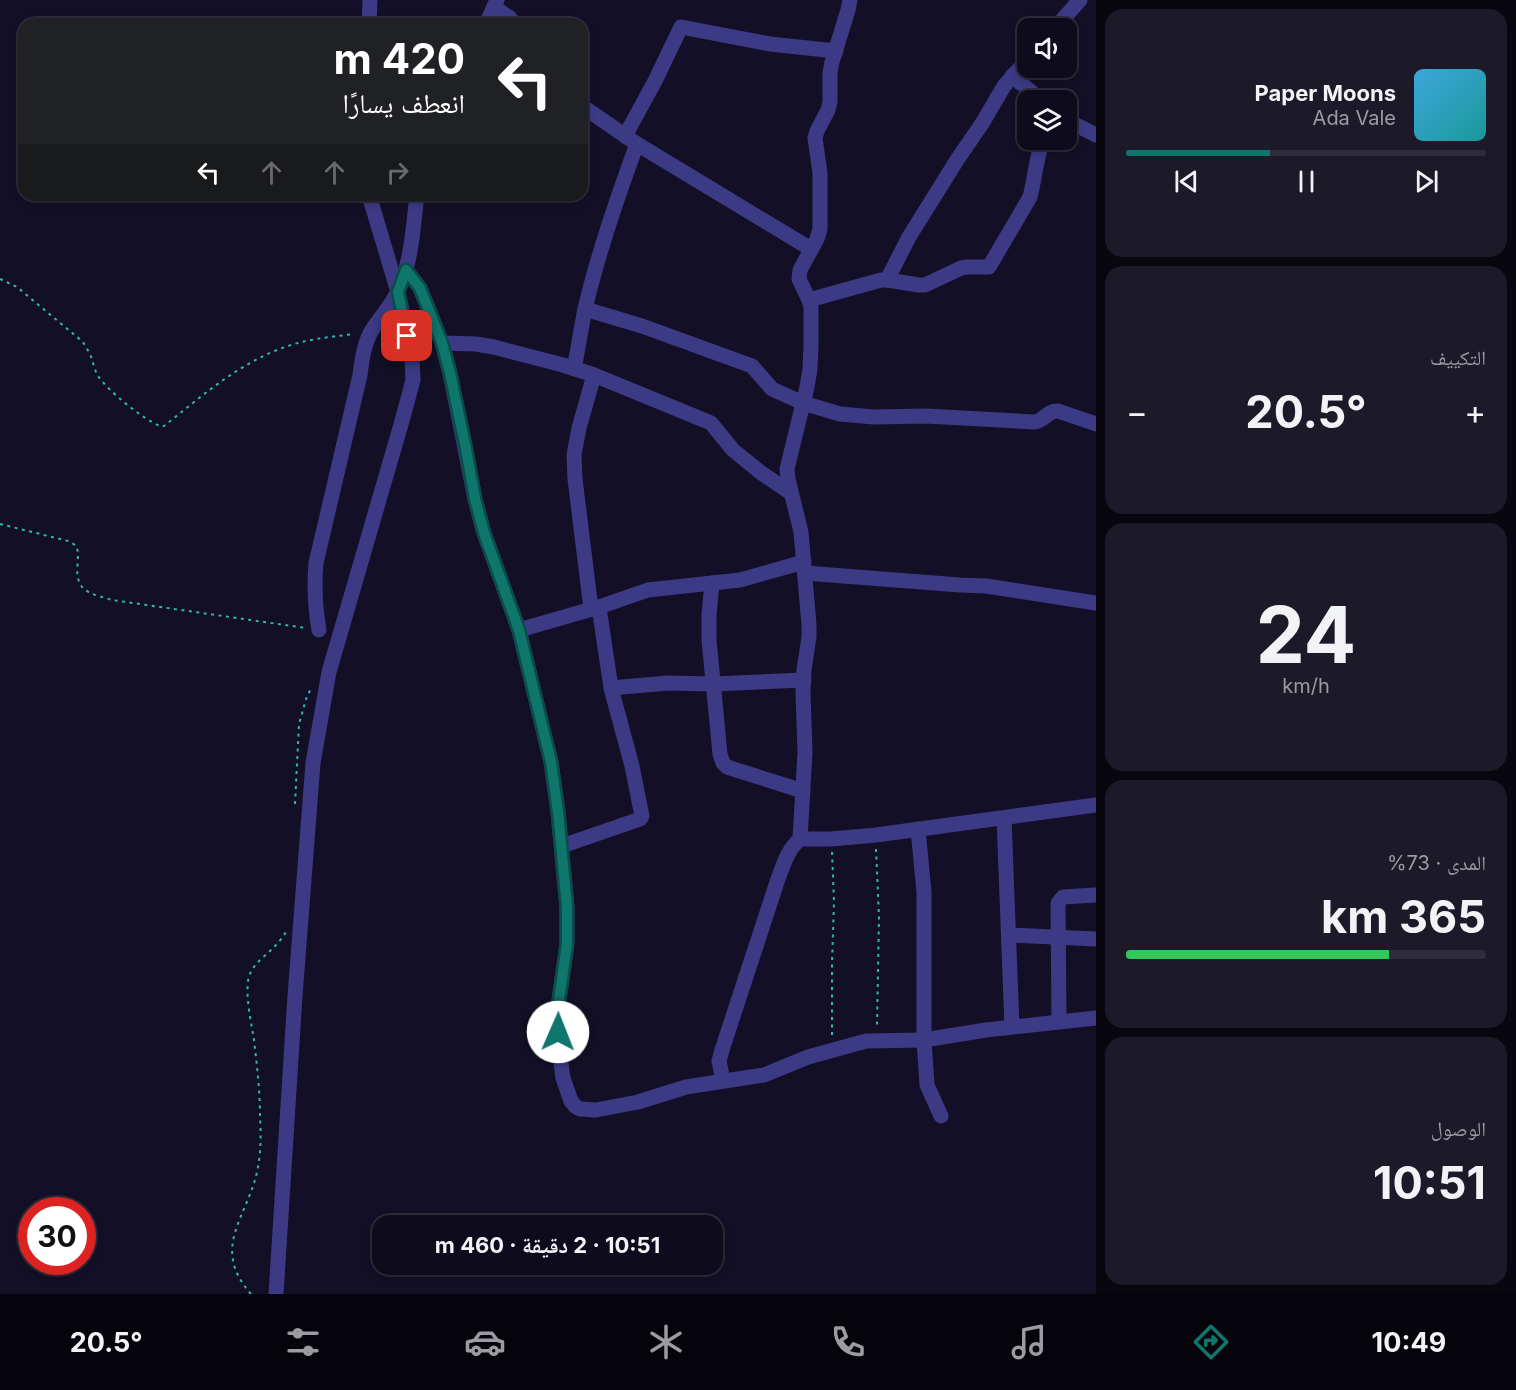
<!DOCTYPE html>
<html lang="ar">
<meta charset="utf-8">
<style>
:root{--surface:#0e0b1c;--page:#1c1929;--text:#f1f3f6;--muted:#9b9ba3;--line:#2e2b3b;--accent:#0f766e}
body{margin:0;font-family:Inter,"Noto Naskh Arabic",sans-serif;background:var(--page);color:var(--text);direction:rtl;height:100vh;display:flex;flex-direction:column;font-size:22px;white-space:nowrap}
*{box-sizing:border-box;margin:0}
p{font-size:20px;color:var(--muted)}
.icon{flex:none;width:33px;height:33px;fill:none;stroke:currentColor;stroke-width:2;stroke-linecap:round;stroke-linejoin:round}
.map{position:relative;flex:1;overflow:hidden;direction:ltr}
.panel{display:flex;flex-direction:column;gap:9px;padding:9px;background:#08060f;width:420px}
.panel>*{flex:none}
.top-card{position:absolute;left:18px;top:18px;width:570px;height:183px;border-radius:18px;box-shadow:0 3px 9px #0003,0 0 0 2px var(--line);direction:rtl;background:#202124;color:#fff;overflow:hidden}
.controls{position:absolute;left:1017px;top:18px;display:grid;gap:12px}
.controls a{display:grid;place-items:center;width:60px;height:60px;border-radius:12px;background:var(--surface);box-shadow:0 3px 9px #0003,0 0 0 2px var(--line);font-size:30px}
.speed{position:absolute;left:18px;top:1197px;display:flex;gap:12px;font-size:30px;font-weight:700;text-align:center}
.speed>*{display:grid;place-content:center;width:78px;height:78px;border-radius:50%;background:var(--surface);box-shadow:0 3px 9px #0003,0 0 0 2px var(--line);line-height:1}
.speed .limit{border:9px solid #d22;background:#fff;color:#111}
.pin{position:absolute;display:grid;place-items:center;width:51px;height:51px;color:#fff;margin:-26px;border-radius:12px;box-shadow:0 3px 9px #0006}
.me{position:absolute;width:66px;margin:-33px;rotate:1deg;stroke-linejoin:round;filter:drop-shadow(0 0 4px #0008)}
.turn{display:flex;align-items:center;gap:21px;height:126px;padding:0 24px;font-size:27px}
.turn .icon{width:78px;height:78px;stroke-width:2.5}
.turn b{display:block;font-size:42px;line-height:51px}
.lanes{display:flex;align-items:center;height:57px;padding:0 24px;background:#0003;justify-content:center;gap:30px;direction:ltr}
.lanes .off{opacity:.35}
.big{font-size:45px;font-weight:700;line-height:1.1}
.panel .widget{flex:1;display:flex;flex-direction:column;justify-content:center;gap:9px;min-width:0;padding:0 21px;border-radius:18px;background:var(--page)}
.panel .dial{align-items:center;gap:0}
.dial b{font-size:78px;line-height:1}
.song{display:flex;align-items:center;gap:18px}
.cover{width:72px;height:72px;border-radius:9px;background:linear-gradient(135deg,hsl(200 70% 55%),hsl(180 70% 35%))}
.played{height:6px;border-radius:3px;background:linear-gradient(90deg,var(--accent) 40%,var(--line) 40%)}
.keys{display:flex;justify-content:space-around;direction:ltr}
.heat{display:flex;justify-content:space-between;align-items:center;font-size:33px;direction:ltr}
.charge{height:9px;border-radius:4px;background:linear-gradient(90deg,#34c759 73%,var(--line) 0)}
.trip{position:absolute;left:372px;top:1215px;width:351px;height:60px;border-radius:18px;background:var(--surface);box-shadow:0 3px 9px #0003,0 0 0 2px var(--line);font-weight:700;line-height:60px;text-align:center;direction:rtl}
.tab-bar{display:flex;height:96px;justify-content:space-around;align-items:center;background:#06040b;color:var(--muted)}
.tab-bar .icon{width:42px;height:42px}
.tab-bar .on{color:var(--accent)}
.tab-bar b{font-size:27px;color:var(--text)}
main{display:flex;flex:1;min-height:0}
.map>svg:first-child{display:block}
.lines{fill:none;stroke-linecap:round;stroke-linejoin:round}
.path{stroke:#2fb8b0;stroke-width:2;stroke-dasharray:3 4.5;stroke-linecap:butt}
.minor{stroke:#3d3a85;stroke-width:15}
.route-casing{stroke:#0a4d48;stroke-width:15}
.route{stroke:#0f766e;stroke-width:10}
</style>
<main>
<section class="panel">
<div class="widget">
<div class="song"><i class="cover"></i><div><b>Paper Moons</b><p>Ada Vale</p></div></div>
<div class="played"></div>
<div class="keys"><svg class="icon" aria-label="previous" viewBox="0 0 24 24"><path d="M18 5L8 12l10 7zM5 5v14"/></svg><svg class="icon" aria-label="pause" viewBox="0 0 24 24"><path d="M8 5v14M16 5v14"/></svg><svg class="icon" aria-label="next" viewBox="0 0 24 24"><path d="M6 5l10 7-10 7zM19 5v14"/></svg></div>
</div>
<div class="widget"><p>التكييف</p>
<div class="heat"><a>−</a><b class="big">20.5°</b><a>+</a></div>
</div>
<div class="widget dial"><b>24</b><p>km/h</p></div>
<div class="widget"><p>المدى · 73%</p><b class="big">365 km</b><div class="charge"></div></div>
<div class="widget"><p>الوصول</p><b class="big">10:51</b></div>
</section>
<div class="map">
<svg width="1096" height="1294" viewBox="0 0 1096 1294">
<rect width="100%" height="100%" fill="#130f26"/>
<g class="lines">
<g class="path">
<path d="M 0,279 L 17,287 L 83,342 C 85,346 88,350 90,354 C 93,361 94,369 98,376 C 108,391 144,420 160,426 L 164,426 C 202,396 239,363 285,347 C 307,339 330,337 354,334"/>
<path d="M 0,524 L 68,541 C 70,542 74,544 76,546 C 82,556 71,577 84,589 C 91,595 103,597 112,600 L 306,628"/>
<polyline points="295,804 299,724 307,696 311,689"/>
<polyline points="876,849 879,917 877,1026"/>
<polyline points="832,1035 832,963 834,902 832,852"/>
<path d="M 251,1294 C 209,1246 249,1217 258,1167 C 261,1151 261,1134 260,1117 C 260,1091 257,1066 254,1040 C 251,1021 246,1001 248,981 C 250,965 265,957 275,946 C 279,942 283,937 286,932"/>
</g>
<g class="minor">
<polyline points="494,7 510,18 515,24"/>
<polyline points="369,24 370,0"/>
<polyline points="486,24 497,0"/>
<polyline points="1055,28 1080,0"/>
<polyline points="1012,76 1041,100"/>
<polyline points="582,106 637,144 811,249"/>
<polyline points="1066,120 1096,135"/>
<polyline points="625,136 655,81 681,27 770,44 836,51"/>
<polyline points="406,270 420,288 442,343 450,373 475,499 484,533 519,630 551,762 558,812 567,907 567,944 557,1014 559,1050 563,1078 571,1101 575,1106 580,1109 596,1110 638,1102 686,1087 764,1075 808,1057 866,1041 924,1040 986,1030 1096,1018"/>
<path d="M 887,280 L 919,285 L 925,285 L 961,268 L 967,267 L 989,267 L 1030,197 C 1035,178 1036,158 1043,140"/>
<polyline points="809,300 881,280 887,280 909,237 957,160 983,122 1004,86 1028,59"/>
<path d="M 585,309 L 642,326 L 752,366 L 772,389 L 803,403 L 840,414 L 874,417 L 926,416 L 1034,422 C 1044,422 1047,410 1058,411 L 1096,424"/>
<polyline points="442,343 476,344 494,347 563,365 594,375 711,423 733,450 760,472 791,493"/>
<path d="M 574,369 C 578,349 581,329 585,309 C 598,253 617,198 637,144"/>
<polyline points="805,573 960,585 986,586 1096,603"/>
<polyline points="712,583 709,615 709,640 720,754 723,763 727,767 803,791"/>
<polyline points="591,609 575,479 574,455 579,428 594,375"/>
<path d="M 319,630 C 315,607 314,586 316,563 L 360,375 C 362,360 364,343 372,330 C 380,317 392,305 398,291 C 412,261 413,227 417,195"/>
<polyline points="519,630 599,607 648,590 740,580 804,562"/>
<polyline points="611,688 668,683 714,684 804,680"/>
<polyline points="1004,818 1012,1027"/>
<polyline points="918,829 924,892 924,1040 927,1085 941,1116"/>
<polyline points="800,839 805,752 803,693 804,670 809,637 809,625 801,532 788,479 787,469 807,387 810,369 811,345 811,307 809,300 799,279 800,270 817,239 820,229 820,173 815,138 817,131 828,110 830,102 830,73 832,62 848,10 850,0"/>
<polyline points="562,846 640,819 642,816 632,766 611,688 599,607"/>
<polyline points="1009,935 1096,939"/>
<polyline points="1059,1022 1058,903 1063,897 1095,895"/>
<path d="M 723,1081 L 719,1061 L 722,1050 L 777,882 C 783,866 787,850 800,839 L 831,839 L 876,835 L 1096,805"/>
<polyline points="276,1294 295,996 313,763 329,672 402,421 413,380 412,357 398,292 369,195"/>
</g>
</g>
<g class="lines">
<defs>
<polyline id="route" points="407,336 398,292 406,270 420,288 442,343 450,373 466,449 475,499 484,533 519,630 551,762 558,812 567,907 567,944 557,1014 558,1032"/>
</defs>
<use href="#route" class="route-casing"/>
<use href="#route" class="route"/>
</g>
</svg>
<div class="controls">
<a><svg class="icon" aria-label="sound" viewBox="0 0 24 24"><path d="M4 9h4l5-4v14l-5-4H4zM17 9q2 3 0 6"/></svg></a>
<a><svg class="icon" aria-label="layers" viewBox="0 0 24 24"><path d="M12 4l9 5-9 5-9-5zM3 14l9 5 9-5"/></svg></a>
</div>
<div class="speed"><div class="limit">30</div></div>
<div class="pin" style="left:407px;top:336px;background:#d93025"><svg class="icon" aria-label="arrive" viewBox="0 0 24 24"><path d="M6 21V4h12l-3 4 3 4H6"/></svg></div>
<svg class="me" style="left:558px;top:1032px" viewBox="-20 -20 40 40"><circle r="19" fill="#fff"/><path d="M0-13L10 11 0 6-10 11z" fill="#0f766e"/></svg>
<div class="trip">10:51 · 2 دقيقة · 460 m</div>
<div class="top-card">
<div class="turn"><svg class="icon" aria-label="left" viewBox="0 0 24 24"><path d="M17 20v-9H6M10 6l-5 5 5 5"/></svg><div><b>420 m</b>انعطف يسارًا</div></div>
<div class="lanes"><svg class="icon" aria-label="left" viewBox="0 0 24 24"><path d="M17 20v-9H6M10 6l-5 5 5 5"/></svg><svg class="icon off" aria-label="ahead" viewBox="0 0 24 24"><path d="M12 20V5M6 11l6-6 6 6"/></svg><svg class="icon off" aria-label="ahead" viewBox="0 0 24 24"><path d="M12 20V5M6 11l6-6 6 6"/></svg><svg class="icon off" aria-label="right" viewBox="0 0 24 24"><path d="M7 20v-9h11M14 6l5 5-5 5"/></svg></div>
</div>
</div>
</main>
<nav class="tab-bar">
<b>10:49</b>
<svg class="icon on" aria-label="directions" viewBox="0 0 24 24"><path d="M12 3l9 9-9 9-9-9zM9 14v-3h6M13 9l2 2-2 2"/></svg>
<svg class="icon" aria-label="music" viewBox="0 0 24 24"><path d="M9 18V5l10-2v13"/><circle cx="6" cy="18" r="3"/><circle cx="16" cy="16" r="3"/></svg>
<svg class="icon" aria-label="phone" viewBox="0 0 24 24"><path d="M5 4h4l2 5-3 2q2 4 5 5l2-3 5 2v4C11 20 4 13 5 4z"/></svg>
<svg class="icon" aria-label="climate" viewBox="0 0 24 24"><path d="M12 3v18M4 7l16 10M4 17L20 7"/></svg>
<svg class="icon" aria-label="car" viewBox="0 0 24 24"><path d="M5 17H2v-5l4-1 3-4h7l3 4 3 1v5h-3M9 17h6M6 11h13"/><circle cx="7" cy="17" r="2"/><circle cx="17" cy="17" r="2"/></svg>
<svg class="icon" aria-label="filters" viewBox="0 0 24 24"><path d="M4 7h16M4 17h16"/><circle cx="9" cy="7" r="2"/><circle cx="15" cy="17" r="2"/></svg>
<b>20.5°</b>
</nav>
